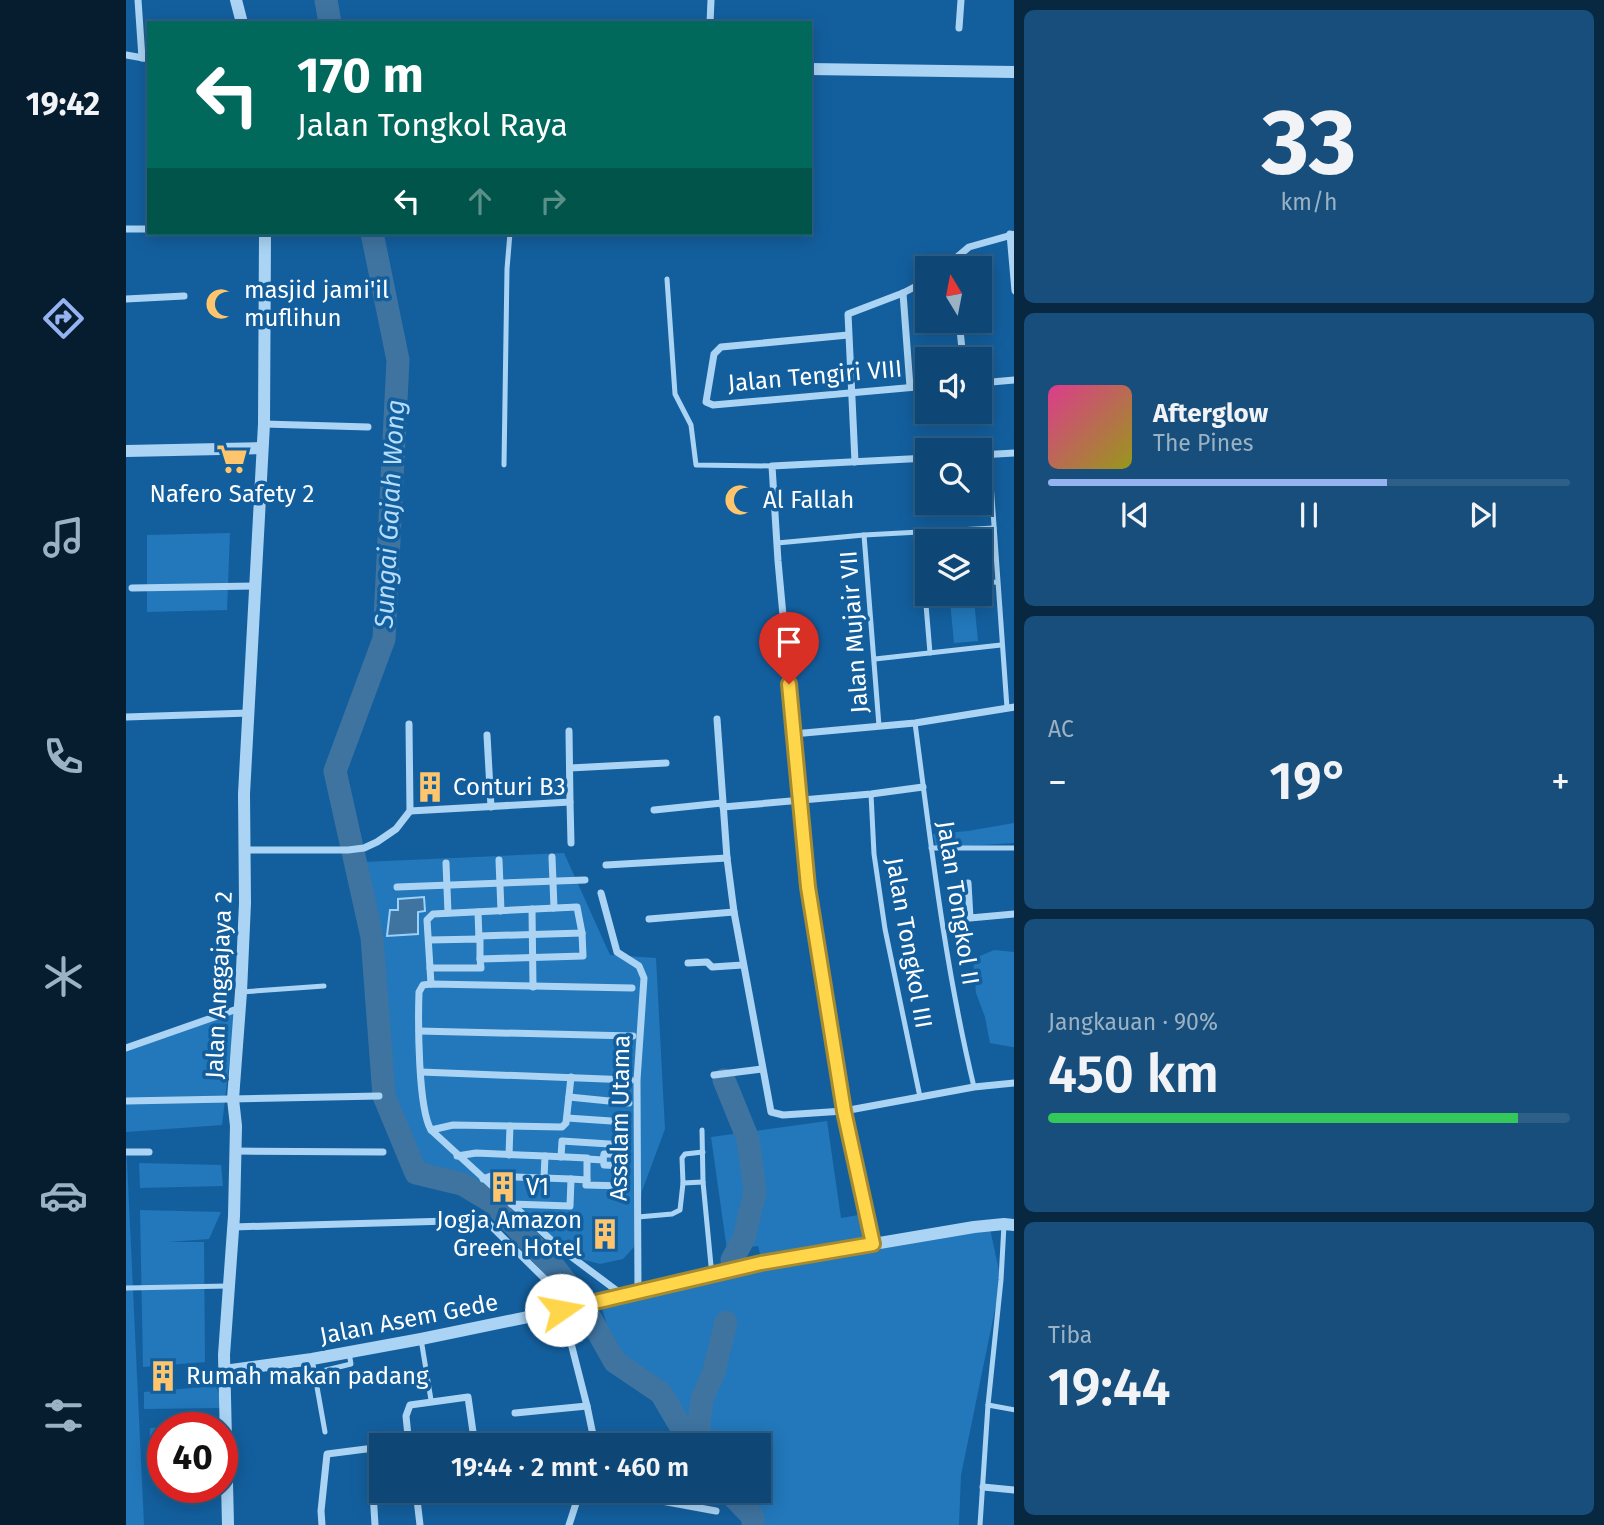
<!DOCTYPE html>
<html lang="id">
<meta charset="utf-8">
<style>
:root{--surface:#0e4776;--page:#174e7b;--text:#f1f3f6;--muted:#9bb2c5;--line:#2e5f88;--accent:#95b2f1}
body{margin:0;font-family:"Fira Sans",sans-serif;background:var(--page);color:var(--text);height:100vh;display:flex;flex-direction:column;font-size:26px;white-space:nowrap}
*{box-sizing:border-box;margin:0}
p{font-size:23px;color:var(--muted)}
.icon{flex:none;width:38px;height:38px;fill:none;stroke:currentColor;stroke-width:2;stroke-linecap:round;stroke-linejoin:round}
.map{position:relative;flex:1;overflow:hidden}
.details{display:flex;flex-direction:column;gap:10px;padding:10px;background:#082741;width:590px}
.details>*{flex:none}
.banner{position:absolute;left:21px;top:21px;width:665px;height:214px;border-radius:0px;box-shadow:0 4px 18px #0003,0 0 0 2px var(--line);background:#00695c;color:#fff;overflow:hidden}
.needle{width:46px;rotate:350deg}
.tools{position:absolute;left:789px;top:256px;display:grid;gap:14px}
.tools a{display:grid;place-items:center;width:77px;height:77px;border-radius:0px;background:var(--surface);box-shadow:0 4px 18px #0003,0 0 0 2px var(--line);font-size:35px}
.speed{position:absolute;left:21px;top:1412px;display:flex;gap:14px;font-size:35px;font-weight:700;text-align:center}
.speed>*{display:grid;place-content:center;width:91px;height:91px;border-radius:50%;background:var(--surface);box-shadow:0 4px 18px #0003,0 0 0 2px var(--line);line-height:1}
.speed .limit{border:10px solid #d22;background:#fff;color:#111}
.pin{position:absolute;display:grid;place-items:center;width:60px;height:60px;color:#fff;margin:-72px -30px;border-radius:50% 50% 50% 0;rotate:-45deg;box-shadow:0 0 7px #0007}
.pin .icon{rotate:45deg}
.me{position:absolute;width:77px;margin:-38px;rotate:78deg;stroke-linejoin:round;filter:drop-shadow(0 0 5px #0008)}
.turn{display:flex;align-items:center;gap:24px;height:147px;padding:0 35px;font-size:32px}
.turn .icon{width:91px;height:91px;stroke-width:2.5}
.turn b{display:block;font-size:49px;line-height:60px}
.lanes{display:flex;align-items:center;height:66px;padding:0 35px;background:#0003;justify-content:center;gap:35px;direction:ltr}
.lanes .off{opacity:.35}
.big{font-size:52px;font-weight:600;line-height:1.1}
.details .card{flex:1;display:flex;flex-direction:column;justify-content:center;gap:10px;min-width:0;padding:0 24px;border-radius:10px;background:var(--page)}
.details .dial{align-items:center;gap:0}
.dial b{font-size:91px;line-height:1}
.song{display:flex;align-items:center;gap:21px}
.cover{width:84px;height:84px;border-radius:10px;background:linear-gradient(135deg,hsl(330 70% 55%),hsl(60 70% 35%))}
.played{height:7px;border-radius:4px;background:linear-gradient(90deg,var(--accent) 65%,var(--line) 65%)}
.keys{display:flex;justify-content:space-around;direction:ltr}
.heat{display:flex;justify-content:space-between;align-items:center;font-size:38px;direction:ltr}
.charge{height:10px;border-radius:5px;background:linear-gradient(90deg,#34c759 90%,var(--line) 0)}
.trip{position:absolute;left:243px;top:1433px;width:402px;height:70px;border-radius:0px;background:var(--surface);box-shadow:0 4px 18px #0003,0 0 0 2px var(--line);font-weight:600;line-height:70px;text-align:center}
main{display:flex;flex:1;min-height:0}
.tabs{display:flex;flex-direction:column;width:126px;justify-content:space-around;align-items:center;background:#061c2f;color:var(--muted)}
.tabs .icon{width:49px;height:49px}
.tabs .on{color:var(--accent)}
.tabs b{font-size:32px;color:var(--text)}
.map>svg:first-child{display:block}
.green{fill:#2278bb}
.water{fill:#3f74a1;stroke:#9dd0f7;stroke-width:2}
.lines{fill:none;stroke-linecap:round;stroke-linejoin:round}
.river{stroke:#3f74a1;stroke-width:23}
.service{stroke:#abd4f4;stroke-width:5}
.minor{stroke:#abd4f4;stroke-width:7}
.tertiary{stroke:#abd4f4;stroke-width:12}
.route-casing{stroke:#a68a30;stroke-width:18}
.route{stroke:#ffd54a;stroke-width:12}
.labels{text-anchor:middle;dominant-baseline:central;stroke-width:7;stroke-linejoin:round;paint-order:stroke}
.poi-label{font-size:24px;fill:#fff;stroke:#135f9e;text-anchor:start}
.street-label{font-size:24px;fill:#fff;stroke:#135f9e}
.water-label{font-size:26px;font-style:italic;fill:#b7ddfa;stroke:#135f9e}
</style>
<main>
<nav class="tabs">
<b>19:42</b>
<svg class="icon on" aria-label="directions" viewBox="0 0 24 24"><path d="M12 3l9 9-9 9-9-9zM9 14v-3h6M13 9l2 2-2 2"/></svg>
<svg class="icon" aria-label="music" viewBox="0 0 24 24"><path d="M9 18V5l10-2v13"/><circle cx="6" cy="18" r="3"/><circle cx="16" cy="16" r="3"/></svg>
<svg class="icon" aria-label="phone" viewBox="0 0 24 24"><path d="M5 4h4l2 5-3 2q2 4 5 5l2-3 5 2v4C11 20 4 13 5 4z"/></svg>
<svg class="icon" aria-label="climate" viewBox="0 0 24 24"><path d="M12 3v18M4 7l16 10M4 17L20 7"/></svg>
<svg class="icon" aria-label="car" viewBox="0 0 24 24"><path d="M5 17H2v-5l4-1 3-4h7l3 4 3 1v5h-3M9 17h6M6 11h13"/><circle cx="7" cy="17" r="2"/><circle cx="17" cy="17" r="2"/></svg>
<svg class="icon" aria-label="filters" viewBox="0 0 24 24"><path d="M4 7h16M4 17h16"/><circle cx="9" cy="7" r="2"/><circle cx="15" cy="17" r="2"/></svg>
</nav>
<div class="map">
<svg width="889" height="1525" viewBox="0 0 889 1525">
<rect width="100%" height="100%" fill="#135f9e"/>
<g class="green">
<polygon points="104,533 101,610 21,612 21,535"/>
<polygon points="848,600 852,641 828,643 824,601"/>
<polygon points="888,823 888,843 810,848 807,834 842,831"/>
<polygon points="438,853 484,955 530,958 539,1129 516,1191 508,1247 497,1259 474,1264 455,1259 392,1221 367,1201 336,1183 290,1173 258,1096 237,862"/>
<polygon points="868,950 888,952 889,1047 886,1047 864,1043 859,1017 850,993 847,959"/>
<polygon points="110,1007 96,1125 0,1132 0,1048"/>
<polygon points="701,1121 715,1218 744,1213 745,1241 636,1261 632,1246 601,1250 585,1137"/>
<polygon points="0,1141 18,1525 0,1525"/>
<polygon points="13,1163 95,1165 97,1186 14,1188"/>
<polygon points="14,1210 95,1212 83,1239 42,1242 78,1242 79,1362 17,1367"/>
<polygon points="863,1224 875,1280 835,1475 833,1525 635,1525 635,1513 609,1491 634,1491 634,1446 567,1445 536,1392 491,1360 475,1305 606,1272"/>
<polygon points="90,1386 98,1408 18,1409 18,1392"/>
<polygon points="83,1423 83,1428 37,1428 37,1468 23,1469 24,1428"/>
</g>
<polygon class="water" points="298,897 299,911 292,912 292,934 261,936 264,910 272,910 272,899"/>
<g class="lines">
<g class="river">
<polyline points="200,0 204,23"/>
<polyline points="246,233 272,360 258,639 209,771 246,937 258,1096 290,1173 336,1184 366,1202 429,1268 454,1300 489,1362 535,1393 566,1446"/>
<polyline points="598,1080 622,1139 629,1192 618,1238 606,1260"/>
<polyline points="575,1446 573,1425 576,1399 588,1372 600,1322"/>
<polyline points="602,1491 627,1517 627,1525"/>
</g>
<g class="service">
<polyline points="541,279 549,394 565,425 570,465 646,466"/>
<polyline points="863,455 881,708"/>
<polyline points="378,465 381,269 384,233"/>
<polyline points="794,532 804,653"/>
<polyline points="738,535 753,726"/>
<polyline points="651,543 738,535 868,528"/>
<polyline points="854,583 871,582"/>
<polyline points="749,659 875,645"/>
<path d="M 789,723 C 805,845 819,967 848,1087"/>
<polyline points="745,794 748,854 759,929 794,1097"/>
<polyline points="805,848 889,848"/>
<polyline points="115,992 198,986"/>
<polyline points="576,1130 577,1182 586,1276"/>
<polyline points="577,1152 559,1154 556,1158 557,1183 577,1182"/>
<polyline points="512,1217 546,1214 554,1210 557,1183"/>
<polyline points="0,1288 102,1286"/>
<polyline points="295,1339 305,1400"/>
<polyline points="186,1359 199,1432"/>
<polyline points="188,1373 225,1364 223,1353"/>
<polyline points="862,1405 889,1410"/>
<polyline points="467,1435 526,1435"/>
<polyline points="854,1525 862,1405 875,1280 878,1225"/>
</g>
<g class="minor">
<polyline points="12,0 16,58"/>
<polyline points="584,23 585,0"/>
<polyline points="833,28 835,0"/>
<polyline points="0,55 23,59"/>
<polyline points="0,229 23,229"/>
<polyline points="884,234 889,291"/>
<polyline points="818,268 843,247 889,234"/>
<polyline points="777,293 784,387"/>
<polyline points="0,299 58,296"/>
<polyline points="833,320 837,359"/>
<polyline points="722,335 595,347 588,354 580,402 587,405 802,386"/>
<polyline points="854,383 889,380"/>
<polyline points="138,424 242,427"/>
<polyline points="854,455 889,453"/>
<polyline points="729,462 722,314 777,293 802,280"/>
<polyline points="6,588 128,586"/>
<polyline points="0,717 123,713"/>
<polyline points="591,719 601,858 608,912 645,1112 657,1115 718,1111 848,1087 889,1083"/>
<polyline points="667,734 789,723 889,707"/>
<polyline points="361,735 365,807"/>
<polyline points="444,768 540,763"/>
<polyline points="444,802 445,843"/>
<polyline points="597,807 745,794 797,787"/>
<polyline points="528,810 596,803"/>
<polyline points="284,811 444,802 443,731"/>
<polyline points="120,850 222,850 238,848 251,842 270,829 284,811 283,724"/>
<polyline points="426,857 428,908"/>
<polyline points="373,860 375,911"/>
<polyline points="320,863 322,913"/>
<polyline points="480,865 601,858"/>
<polyline points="842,883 844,918 889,914"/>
<polyline points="271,887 459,880"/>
<polyline points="475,893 491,952 513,966 518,978 511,1080 512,1294"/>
<polyline points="406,909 407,987"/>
<polyline points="352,912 353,939"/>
<polyline points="523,919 608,912"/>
<polyline points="303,940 354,939 354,959"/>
<polyline points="562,963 581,962 586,967 617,965"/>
<polyline points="304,968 355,968 354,959 457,956 456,933"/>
<polyline points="305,984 301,920 307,914 451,907 456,933 353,936"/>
<polyline points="293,1031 507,1036"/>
<polyline points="0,1048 114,1008"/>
<polyline points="295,1072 505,1080"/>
<polyline points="588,1075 636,1069"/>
<polyline points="443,1097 503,1103"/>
<polyline points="0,1101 253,1096"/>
<polyline points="441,1118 500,1122"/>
<polyline points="305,1130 327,1125 436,1127 440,1123 445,1077"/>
<polyline points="109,1151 257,1152"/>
<polyline points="0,1152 23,1152"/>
<polyline points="383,1155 384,1126"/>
<polyline points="331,1156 350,1153 419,1156 418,1178"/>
<polyline points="419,1156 461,1158 461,1180"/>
<polyline points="435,1157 436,1141 499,1145"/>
<polyline points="461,1159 477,1160 478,1165 498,1166"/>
<polyline points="477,1160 478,1154 489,1154 489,1144"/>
<polyline points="357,1179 365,1176 445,1179"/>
<polyline points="385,1204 444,1206 445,1179 461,1180 460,1185 498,1186"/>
<polyline points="107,1227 359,1220 428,1288 433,1296 461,1406 467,1435 465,1446"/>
<polyline points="747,1244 718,1111 682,887 652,561 646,466 802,458"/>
<path d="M 498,1296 L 435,1249 L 305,1130 C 292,1108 292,1022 293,992 L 297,985 L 305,984 L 506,988"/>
<polyline points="389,1413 461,1406"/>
<polyline points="265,1446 283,1443"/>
<polyline points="283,1446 280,1416 284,1405 342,1397 349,1446"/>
<polyline points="857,1487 889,1490"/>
<polyline points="290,1491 294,1525"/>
<polyline points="247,1492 249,1525"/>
<polyline points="451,1498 514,1497 590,1511"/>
<polyline points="196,1525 195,1511 201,1454 256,1447"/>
<polyline points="443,1525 454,1491"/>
</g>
<g class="tertiary">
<polyline points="110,0 116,23"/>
<polyline points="684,69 889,72"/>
<polyline points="0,451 136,448"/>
<polyline points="98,1371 186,1359 295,1339 499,1297 635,1263 848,1227 878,1224 889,1225"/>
<polyline points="102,1525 98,1355 108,1216 110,1126 107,1099 115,992 119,903 118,794 138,424 139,233"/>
</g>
</g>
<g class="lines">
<defs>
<polyline id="route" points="435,1310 635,1263 747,1244 718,1111 682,887 663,684"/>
</defs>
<use href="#route" class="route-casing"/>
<use href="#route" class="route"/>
</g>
<defs>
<symbol id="mosque-bare" viewBox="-9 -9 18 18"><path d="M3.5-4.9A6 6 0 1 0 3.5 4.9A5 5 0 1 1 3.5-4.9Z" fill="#ffc56d" stroke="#135f9e" stroke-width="2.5" paint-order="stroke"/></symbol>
<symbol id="supermarket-bare" viewBox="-9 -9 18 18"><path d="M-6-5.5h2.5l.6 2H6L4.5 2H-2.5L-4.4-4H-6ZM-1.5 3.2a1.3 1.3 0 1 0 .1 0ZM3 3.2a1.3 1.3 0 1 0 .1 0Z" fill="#ffc56d" stroke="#135f9e" stroke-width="2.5" paint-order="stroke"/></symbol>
<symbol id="building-bare" viewBox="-9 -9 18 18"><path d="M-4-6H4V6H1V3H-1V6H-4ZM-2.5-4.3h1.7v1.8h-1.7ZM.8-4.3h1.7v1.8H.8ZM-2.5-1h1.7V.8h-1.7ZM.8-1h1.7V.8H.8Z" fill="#ffc56d" stroke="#135f9e" stroke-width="2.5" paint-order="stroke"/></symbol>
</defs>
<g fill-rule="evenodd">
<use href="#mosque-bare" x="73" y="282" width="44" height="44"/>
<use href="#supermarket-bare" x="84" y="437" width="44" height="44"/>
<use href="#mosque-bare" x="592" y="478" width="44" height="44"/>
<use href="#building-bare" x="282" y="765" width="44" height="44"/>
<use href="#building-bare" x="355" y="1165" width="44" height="44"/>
<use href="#building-bare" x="457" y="1212" width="44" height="44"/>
<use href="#building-bare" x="15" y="1354" width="44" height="44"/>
</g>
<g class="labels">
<g class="poi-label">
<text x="118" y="290">masjid jami'il<tspan x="118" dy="28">muflihun</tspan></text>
<text x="106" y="494" text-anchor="middle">Nafero Safety 2</text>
<text x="637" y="500">Al Fallah</text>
<text x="327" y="787">Conturi B3</text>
<text x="400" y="1187">V1</text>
<text x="456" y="1220" text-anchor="end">Jogja Amazon<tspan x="456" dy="28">Green Hotel</tspan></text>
<text x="60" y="1376">Rumah makan padang</text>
</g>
<g class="street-label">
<text transform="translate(689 376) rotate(-5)">Jalan Tengiri VIII</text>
<text transform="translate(728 632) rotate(-94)">Jalan Mujair VII</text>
<text transform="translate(832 903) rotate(81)">Jalan Tongkol II</text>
<text transform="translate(783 943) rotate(80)">Jalan Tongkol III</text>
<text transform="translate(93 985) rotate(-87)">Jalan Anggajaya 2</text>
<text transform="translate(494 1118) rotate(-89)">Assalam Utama</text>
<text transform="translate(283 1319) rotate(-11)">Jalan Asem Gede</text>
</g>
<g class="water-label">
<text transform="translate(264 514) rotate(-87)">Sungai Gajah Wong</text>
</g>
</g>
</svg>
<div class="tools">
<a><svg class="needle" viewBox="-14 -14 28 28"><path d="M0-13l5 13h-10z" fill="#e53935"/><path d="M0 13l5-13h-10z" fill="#9bb2c5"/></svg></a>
<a><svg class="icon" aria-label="sound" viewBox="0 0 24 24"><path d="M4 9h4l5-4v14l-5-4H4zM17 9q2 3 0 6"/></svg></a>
<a><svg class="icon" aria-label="search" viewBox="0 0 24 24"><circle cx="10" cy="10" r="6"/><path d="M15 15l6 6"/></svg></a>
<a><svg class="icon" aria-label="layers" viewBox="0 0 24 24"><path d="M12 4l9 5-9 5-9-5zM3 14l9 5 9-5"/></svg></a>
</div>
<div class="speed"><div class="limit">40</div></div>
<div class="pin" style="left:663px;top:684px;background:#d93025"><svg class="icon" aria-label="arrive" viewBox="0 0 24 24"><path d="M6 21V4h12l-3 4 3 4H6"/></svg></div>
<svg class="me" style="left:435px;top:1310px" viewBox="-20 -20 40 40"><circle r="19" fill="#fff"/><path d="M0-13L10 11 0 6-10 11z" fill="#ffd54a"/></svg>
<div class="trip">19:44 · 2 mnt · 460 m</div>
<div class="banner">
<div class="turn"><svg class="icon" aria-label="left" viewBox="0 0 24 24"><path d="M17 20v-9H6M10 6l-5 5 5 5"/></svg><div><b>170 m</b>Jalan Tongkol Raya</div></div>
<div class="lanes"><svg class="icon" aria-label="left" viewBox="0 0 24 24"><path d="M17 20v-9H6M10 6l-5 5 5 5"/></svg><svg class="icon off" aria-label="ahead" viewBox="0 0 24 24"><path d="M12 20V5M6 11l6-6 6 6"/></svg><svg class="icon off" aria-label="right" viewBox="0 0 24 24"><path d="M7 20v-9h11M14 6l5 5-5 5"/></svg></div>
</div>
</div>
<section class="details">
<div class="card dial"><b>33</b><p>km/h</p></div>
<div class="card">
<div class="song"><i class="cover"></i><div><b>Afterglow</b><p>The Pines</p></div></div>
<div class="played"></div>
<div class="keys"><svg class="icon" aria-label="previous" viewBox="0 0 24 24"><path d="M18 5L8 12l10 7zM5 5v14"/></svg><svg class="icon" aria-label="pause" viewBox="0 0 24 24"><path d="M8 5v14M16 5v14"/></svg><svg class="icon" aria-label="next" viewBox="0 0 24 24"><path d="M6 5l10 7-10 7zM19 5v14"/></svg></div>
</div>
<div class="card"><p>AC</p>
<div class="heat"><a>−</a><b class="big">19°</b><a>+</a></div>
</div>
<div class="card"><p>Jangkauan · 90%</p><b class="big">450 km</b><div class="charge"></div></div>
<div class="card"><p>Tiba</p><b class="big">19:44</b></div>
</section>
</main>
